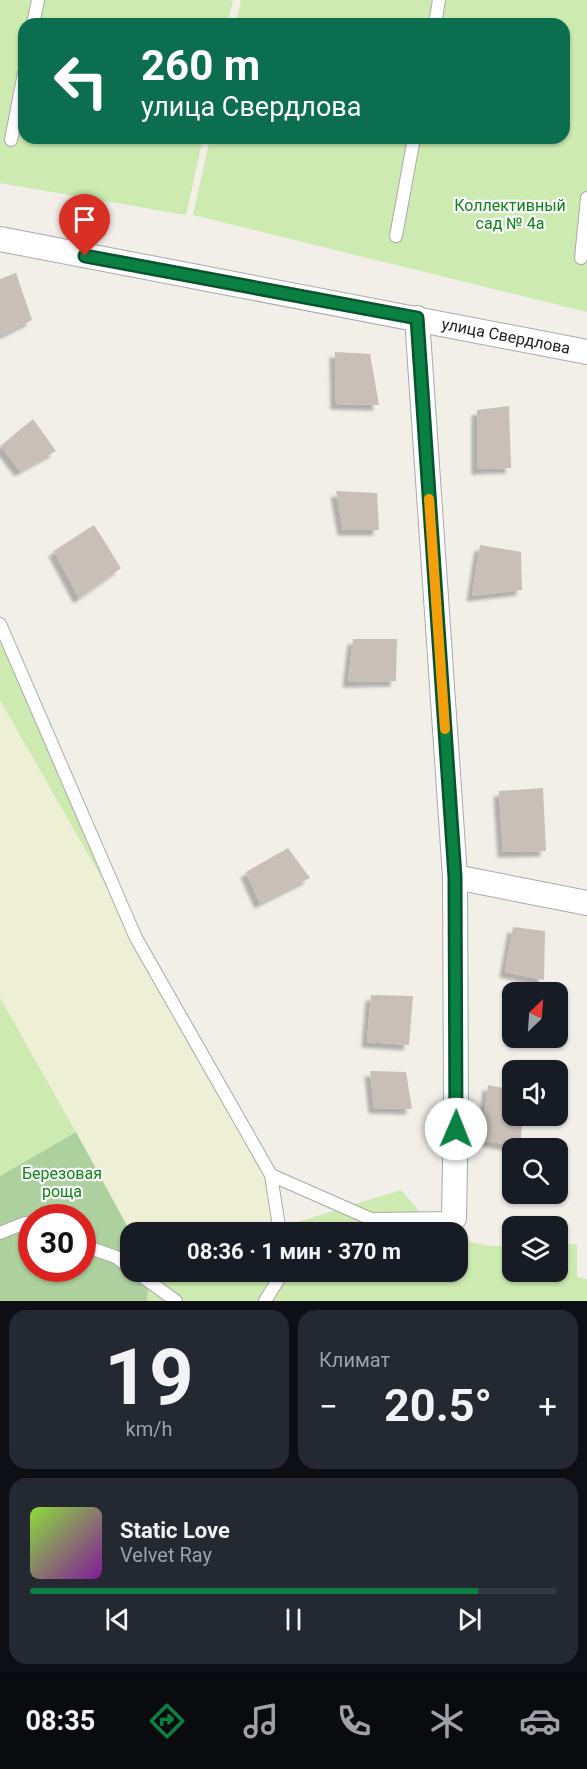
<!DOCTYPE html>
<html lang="ru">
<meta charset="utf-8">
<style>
:root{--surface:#171b24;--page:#242831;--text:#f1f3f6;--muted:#9ea1a6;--line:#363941;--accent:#0b8043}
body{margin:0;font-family:Roboto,sans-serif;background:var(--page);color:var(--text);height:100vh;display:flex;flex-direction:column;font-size:22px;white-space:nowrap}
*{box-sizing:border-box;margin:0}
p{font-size:20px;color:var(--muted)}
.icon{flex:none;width:33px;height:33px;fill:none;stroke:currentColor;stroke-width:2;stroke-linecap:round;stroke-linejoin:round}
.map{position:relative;height:1301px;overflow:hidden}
.drawer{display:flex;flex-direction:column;gap:9px;padding:9px;background:#0d0f14;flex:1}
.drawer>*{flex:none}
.guide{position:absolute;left:18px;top:18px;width:552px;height:126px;border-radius:18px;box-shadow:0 2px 4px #0004;background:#0b6e4f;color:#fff;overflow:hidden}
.needle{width:39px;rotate:25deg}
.fabs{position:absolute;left:502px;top:982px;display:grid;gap:12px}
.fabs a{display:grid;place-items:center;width:66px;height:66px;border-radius:12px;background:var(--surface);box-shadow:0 2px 4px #0004;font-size:30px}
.speed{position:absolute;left:18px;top:1204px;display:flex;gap:12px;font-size:30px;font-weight:700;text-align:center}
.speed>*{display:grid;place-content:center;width:78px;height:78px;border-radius:50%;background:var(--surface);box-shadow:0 2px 4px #0004;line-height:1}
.speed .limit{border:9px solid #d22;background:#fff;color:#111}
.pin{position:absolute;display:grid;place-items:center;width:51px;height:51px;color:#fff;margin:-62px -26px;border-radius:50% 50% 50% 0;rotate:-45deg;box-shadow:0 0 6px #0007}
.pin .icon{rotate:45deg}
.me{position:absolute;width:66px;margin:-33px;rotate:1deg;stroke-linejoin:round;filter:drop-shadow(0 0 4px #0008)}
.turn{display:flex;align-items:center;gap:21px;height:126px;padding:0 24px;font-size:27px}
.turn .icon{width:78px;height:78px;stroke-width:2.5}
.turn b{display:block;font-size:42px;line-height:51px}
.big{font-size:45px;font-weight:700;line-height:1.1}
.drawer .tile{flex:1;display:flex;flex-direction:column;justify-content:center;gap:9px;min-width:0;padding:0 21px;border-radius:18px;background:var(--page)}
.drawer .dial{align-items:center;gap:0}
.dial b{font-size:78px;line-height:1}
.song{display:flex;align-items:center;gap:18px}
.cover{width:72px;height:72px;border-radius:9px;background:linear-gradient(135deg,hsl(90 70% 55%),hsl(290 70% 35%))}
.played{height:6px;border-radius:3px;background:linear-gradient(90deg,var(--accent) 85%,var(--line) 85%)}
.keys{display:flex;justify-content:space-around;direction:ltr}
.heat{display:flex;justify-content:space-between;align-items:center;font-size:33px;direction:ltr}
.drawer .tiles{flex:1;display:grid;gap:9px;grid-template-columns:1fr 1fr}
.tile:last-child{grid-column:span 2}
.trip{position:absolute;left:120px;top:1222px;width:348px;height:60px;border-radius:18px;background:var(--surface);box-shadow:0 2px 4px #0004;font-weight:700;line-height:60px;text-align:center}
.tabs{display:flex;height:96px;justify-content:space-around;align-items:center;background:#090b0e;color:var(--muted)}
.tabs .icon{width:42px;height:42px}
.tabs .selected{color:var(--accent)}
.tabs b{font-size:27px;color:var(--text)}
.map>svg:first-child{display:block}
.farmland{fill:#eef0d5}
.grass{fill:#cdebb0}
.forest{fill:#add19e;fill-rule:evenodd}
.building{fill:#c7bfb8;filter:url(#shadow)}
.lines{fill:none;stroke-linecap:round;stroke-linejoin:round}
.service-casing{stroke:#a9a9a9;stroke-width:14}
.minor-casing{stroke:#a9a9a9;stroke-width:26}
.service{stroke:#fff;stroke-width:12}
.minor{stroke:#fff;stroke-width:24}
.route-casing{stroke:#07532c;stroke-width:15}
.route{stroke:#0b8043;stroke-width:10}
.slow{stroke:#f59e0b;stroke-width:10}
.labels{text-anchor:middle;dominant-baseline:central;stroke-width:4.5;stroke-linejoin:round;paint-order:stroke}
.park-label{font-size:16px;fill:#0c8416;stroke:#fff}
.street-label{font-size:16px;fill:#222;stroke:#fff}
</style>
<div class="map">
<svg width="587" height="1301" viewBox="0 0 587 1301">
<defs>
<filter id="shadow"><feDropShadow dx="-5.5" dy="5.5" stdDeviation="1.5" flood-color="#0004"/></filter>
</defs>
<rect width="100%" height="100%" fill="#f2efe9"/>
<polygon class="farmland" points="0,700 271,1175 279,1227 262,1233 131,1233 0,1002"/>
<g class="grass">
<polygon points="0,0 233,0 227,24 24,24 24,138 203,138 186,215 0,183"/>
<polygon points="241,0 587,0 587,312 193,215 210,138 564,138 564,24 236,24"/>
<polygon points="0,624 136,938 0,700"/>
<polygon points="0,998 76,1132 0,1176"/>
<polygon points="401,1190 438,1233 262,1233"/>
<polygon points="458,1239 489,1246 513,1246 513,1272 558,1272 558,1245 577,1244 577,1277 587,1279 587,1301 147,1301 150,1272 458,1272"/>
</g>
<path class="forest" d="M 76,1132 L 131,1233 L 130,1272 L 150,1272 L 147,1301 L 0,1301 L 0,1176 ZM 32,1218 L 82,1218 L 82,1269 L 32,1269 Z"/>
<g class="building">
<polygon points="16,273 32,320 0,336 0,279"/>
<polygon points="335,352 370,354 379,405 336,404"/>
<polygon points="509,406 511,468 477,469 477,410"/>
<polygon points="33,419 56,451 20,471 1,446"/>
<polygon points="336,491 377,493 379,530 343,530"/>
<polygon points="94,525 121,568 79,598 54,551"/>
<polygon points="480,545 521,552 522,590 472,596"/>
<polygon points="353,639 397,639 396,681 348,682"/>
<polygon points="543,788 546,851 503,852 499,791"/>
<polygon points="288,848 310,878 260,903 246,872"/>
<polygon points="513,927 545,931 544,980 505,972"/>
<polygon points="371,995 413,996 409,1045 367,1042"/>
<polygon points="370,1071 406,1072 412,1109 374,1108"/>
<polygon points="488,1085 513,1090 513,1116 523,1116 520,1147 481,1140"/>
</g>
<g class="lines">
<defs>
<g id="service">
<polyline points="33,24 38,0"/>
<polyline points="435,24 439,0"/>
<polyline points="11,140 24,73"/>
<polyline points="396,236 414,138"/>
<polyline points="581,258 587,198"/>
<polyline points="0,624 136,938 271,1175 280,1233"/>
<polyline points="271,1175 371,1219 454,1218"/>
<polyline points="0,1233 25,1223 32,1226"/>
<polyline points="82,1245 116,1257 130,1268"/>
<polyline points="136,1272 176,1301"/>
<polyline points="265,1301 283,1272"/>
</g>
<g id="minor">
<polyline points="0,239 587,352"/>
<polyline points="417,318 455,877 456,1107 454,1218"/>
<polyline points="455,877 587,903"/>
</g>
</defs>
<use href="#service" class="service-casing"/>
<use href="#minor" class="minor-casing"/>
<use href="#service" class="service"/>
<use href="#minor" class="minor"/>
</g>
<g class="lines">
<defs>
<polyline id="route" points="85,256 417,318 455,877 456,1129"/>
</defs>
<use href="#route" class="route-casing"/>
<use href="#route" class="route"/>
<polyline class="slow" points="429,499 445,729"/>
</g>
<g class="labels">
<g class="park-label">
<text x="510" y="205">Коллективный<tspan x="510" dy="18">сад № 4а</tspan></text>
<text x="62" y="1173">Березовая<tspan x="62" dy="18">роща</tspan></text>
</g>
<g class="street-label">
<text transform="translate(506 336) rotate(11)">улица Свердлова</text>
</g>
</g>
</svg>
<div class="fabs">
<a><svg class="needle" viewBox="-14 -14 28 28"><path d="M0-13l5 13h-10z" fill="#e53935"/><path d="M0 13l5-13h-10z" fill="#9ea1a6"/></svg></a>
<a><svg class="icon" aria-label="sound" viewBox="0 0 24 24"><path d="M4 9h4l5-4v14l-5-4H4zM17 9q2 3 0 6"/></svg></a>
<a><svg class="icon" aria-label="search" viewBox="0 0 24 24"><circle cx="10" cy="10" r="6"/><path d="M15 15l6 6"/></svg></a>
<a><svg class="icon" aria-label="layers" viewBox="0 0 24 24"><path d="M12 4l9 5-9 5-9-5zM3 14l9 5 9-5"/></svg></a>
</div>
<div class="speed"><div class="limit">30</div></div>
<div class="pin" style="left:85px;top:256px;background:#d93025"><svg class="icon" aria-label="arrive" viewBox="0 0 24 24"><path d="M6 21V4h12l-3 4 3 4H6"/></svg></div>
<svg class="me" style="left:456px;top:1129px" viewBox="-20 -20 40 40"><circle r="19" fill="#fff"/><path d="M0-13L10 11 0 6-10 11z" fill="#0b8043"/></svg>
<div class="trip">08:36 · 1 мин · 370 m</div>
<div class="guide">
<div class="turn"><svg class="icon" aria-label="left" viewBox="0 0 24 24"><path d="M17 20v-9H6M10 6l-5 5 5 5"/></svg><div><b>260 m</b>улица Свердлова</div></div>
</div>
</div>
<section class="drawer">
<div class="tiles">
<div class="tile dial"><b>19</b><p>km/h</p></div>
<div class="tile"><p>Климат</p>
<div class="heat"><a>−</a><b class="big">20.5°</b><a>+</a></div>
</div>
<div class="tile">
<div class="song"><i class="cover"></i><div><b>Static Love</b><p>Velvet Ray</p></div></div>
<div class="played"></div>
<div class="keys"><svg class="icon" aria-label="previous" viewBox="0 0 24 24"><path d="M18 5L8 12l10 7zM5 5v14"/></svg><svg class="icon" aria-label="pause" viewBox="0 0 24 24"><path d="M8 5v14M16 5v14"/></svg><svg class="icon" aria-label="next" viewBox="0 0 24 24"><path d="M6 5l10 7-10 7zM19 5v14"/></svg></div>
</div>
</div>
</section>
<nav class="tabs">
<b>08:35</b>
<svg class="icon selected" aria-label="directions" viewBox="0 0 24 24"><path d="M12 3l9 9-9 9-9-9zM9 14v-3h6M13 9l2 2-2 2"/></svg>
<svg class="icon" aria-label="music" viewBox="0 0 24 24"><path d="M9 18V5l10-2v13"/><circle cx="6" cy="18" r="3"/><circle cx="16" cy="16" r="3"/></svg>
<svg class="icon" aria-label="phone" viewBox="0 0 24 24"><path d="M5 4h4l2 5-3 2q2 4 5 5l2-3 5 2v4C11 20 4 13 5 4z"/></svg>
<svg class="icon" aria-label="climate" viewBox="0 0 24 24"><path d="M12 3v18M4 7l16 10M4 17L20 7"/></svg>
<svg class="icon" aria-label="car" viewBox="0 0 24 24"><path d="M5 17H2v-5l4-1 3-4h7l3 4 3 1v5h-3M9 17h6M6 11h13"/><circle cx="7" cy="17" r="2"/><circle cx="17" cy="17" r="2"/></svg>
</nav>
